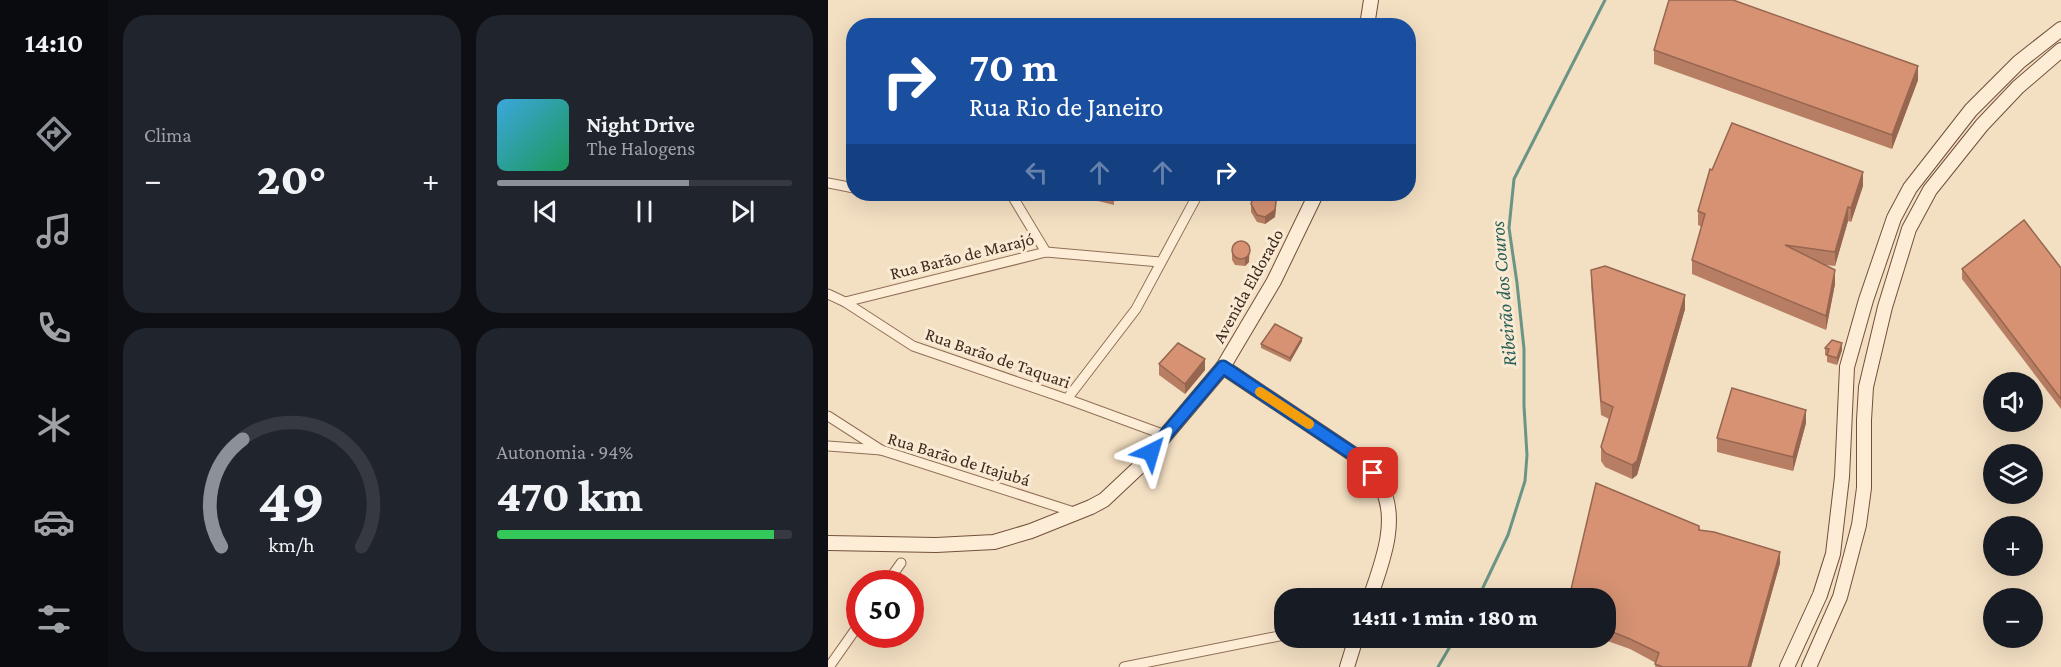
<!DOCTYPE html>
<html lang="pt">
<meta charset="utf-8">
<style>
:root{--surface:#171b24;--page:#20242c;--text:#f1f3f6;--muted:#9ea1a6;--line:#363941;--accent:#8c9099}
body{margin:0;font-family:"Crimson Pro",serif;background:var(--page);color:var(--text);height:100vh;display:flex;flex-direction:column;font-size:22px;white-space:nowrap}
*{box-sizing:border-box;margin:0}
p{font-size:20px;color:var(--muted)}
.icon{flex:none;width:33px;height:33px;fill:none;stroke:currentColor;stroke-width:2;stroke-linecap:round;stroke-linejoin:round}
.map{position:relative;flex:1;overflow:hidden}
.panel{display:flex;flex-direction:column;gap:15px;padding:15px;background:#0d0f14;width:720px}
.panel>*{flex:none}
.hud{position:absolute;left:18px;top:18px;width:570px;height:183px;border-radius:24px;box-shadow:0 6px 24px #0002;background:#1a4fa0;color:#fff;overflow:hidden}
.controls{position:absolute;left:1155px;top:372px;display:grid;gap:12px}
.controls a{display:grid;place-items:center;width:60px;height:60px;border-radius:50%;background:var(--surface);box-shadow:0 6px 24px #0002;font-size:30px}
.speed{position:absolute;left:18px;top:570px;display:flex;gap:12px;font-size:30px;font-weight:700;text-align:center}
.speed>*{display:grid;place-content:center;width:78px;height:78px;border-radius:50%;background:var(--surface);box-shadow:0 6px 24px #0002;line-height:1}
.speed .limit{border:9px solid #d22;background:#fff;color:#111}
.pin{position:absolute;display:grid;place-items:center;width:51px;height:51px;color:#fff;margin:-26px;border-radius:12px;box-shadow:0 3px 9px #0006}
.me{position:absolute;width:66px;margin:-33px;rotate:40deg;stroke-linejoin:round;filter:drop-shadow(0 0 4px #0008)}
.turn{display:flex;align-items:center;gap:21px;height:126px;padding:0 24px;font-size:27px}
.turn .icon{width:78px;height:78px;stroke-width:2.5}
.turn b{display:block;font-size:42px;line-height:51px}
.lanes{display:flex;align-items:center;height:57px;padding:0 24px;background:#0003;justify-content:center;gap:30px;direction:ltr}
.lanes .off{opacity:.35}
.big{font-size:45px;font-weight:800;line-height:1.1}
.panel .tile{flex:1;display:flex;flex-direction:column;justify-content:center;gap:9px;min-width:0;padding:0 21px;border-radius:24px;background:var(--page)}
.panel .dial{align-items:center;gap:0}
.dial svg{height:156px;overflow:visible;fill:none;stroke:var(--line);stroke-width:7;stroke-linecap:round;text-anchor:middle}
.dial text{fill:var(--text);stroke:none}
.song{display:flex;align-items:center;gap:18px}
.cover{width:72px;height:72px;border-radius:9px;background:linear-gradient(135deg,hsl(200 70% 55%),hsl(150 70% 35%))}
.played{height:6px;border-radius:3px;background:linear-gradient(90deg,var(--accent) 65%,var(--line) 65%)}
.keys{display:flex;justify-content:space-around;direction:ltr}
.heat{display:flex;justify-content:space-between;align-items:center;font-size:33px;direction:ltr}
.charge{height:9px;border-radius:4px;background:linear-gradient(90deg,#34c759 94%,var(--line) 0)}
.panel .tiles{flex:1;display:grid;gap:15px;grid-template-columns:repeat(2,1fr)}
.trip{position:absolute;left:446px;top:588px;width:342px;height:60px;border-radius:24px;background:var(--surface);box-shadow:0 6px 24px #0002;font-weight:800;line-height:60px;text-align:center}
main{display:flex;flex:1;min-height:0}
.tabs{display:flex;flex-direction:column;width:108px;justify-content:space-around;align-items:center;background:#090b0e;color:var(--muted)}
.tabs .icon{width:42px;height:42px}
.tabs .active{color:var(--accent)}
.tabs b{font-size:27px;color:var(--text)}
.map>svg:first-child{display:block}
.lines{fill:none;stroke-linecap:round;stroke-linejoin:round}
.stream{stroke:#6a9586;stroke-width:3}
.street-casing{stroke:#906f56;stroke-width:11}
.secondary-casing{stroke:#72503a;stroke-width:16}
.street{stroke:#fdedd7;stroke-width:9}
.secondary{stroke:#fdedd7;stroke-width:14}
.wall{fill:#b87e63}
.shaded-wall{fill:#966650}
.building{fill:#d69273;stroke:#966650;stroke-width:1.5}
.route-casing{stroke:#114b97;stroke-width:15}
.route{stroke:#1a73e8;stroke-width:10}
.slow{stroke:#f59e0b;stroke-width:10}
.labels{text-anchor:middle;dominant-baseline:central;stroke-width:6;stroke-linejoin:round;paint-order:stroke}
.street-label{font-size:18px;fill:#3e291c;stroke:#faead3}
.water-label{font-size:20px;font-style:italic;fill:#2a5f56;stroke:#faead3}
</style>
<main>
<nav class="tabs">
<b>14:10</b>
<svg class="icon active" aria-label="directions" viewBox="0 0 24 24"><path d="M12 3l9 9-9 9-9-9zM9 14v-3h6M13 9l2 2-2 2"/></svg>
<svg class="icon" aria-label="music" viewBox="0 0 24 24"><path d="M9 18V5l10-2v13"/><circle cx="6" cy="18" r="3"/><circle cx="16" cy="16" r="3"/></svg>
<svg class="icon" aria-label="phone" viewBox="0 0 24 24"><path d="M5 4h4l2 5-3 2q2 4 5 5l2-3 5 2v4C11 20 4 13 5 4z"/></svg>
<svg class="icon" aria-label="climate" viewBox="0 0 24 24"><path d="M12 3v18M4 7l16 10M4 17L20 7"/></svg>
<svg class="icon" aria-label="car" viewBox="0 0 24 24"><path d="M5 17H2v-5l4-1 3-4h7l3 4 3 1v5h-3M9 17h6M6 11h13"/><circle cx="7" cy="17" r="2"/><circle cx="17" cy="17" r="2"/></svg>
<svg class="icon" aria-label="filters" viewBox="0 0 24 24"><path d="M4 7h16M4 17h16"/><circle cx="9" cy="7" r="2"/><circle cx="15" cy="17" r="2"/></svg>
</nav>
<section class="panel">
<div class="tiles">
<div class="tile"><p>Clima</p>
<div class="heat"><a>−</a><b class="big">20°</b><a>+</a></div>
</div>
<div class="tile">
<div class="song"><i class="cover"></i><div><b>Night Drive</b><p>The Halogens</p></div></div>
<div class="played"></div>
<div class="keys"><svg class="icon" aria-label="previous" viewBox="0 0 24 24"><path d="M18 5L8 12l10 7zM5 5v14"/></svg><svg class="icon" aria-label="pause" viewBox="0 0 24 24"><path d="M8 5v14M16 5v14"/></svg><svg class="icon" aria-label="next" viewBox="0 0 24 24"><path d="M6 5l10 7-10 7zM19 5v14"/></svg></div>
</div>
<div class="tile dial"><svg viewBox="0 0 100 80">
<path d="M14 69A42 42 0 1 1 86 69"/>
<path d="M14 69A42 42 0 0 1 25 14" stroke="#8c9099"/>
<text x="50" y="56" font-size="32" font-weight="700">49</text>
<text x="50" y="72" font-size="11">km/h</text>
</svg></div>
<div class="tile"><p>Autonomia · 94%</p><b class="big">470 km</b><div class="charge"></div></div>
</div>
</section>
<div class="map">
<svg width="1233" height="667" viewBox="0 0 1233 667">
<rect width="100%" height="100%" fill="#f3dfc2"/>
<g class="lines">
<g class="stream">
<polyline points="650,598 680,535 697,481 699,455 696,406 696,349 689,283 681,228 686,179 777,0"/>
<polyline points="610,667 627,638"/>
</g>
<defs>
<g id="street">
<polyline points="0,183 26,188"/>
<polyline points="183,194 218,252"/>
<polyline points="0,294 17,302 85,346 239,399 337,435"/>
<polyline points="17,302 218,252 332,262"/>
<polyline points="239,399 308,309 370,194"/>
<polyline points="0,416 53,450"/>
<polyline points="0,446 53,450 249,513"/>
<polyline points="58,584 73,563"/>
<polyline points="1,667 32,623"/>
<polyline points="296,667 456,635"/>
</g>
<g id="secondary">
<polyline points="539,26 543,0"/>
<path d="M 395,367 L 531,458 C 539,467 549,476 554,488 C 571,522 553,565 542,598"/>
<polyline points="0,543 108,545 166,542 203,531 263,507 276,500 309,469 395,367 446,281 488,194"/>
<polyline points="519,667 528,638"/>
<polyline points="959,667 992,595 1005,554 1014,477 1019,367 1038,300 1066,218 1082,188 1143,110 1191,62 1233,29"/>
<polyline points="981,667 1012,597 1031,525 1036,488 1036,420 1038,387 1057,307 1081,229 1102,190 1154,125 1190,87 1233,50"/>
</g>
</defs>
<use href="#street" class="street-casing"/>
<use href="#secondary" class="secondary-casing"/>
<use href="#street" class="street"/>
<use href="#secondary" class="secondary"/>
</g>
<g class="wall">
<polygon points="826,50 1090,80 1064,149 826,64"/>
<polygon points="1035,186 1023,222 1020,221 1007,266 997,265 1007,284 998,330 864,274 864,260 874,227 870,225 870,211"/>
<polygon points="270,194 286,194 286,205 270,201"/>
<polygon points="423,204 448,209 447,217 437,224 429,222 423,212"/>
<polygon points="422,246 421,262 417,266 407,265 404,260 404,253"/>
<polygon points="1233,268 1233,409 1134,279 1134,269"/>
<polygon points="763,270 857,309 809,475 804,479 777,467 773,461 773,447 781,419 773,415 763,284"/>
<polygon points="474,341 462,362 433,348 433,344"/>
<polygon points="997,348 1014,350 1009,365 999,362 999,356 997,355"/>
<polygon points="331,364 377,370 357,394 331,375"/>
<polygon points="978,423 965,471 889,452 889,438"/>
<polygon points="871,530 952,563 923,667 827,667 828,663 802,649 771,638 777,638 777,598"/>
</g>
<g class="shaded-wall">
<polygon points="1090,66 1090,80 1064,149 1064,135"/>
<polygon points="1035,172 1035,186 1023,222 1023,208"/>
<polygon points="448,202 447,217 437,224 437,217"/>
<polygon points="1020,207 1020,221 1007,266 1007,252"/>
<polygon points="421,255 421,262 417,266 417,259"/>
<polygon points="1007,270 1007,284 998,330 998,316"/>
<polygon points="857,295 857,309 809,475 804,479 804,465"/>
<polygon points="474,338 474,341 462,362 462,358"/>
<polygon points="1014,343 1014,350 1009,365 1009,358"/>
<polygon points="377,359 377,370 357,394 357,384"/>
<polygon points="978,410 978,423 965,471 965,457"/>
<polygon points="952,552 952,563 923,667 920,667"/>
</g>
<g class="building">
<polygon points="841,0 905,0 1090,66 1064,135 826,50"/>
<polygon points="904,123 1035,172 1023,208 1020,207 1007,252 957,245 1007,270 998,316 864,260 877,214 870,211 882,169 884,170"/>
<polygon points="432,194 444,194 448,202 447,210 437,217 429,215 423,204 425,197"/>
<polygon points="1196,220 1233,268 1233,399 1134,269"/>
<circle cx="413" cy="250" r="9"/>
<polygon points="777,266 857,295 809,461 804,465 777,453 773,447 785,407 773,401 763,270"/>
<polygon points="447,324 474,338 462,358 433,344"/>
<polygon points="1004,340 1014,343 1009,358 999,355 1001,349 997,348"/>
<polygon points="350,343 377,359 357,384 331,364"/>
<polygon points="904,388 978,410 965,457 889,438"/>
<polygon points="768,483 871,526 871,530 886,532 952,552 920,667 835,667 827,664 831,653 802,639 777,629 777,598 741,598"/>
</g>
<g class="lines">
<defs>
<polyline id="route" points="323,452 395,367 531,458 545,473"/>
</defs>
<use href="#route" class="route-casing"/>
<use href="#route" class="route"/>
<polyline class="slow" points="432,392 481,424"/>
</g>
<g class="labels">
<g class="street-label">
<text transform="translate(134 256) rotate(-14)">Rua Barão de Marajó</text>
<text transform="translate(420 286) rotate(-61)">Avenida Eldorado</text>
<text transform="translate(170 358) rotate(19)">Rua Barão de Taquari</text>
<text transform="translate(131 459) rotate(17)">Rua Barão de Itajubá</text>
</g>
<g class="water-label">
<text transform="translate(675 294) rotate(-95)">Ribeirão dos Couros</text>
</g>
</g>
</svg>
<div class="controls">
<a><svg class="icon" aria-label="sound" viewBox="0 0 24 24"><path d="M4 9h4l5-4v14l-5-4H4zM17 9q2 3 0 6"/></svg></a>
<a><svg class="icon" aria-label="layers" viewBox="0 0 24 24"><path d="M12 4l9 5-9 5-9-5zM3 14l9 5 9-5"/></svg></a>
<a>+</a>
<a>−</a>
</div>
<div class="speed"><div class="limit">50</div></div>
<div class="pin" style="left:545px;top:473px;background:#d93025"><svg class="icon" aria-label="arrive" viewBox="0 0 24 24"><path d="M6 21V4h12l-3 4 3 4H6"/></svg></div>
<svg class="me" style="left:323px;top:452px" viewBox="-20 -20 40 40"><path d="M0-17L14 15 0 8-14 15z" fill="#1a73e8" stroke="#fff" stroke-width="4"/></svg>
<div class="trip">14:11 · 1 min · 180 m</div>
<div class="hud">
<div class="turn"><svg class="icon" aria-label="right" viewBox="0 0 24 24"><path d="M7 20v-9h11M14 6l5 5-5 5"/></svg><div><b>70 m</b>Rua Rio de Janeiro</div></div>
<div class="lanes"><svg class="icon off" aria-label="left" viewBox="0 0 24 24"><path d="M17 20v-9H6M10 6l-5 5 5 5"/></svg><svg class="icon off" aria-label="ahead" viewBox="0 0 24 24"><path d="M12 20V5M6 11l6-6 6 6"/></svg><svg class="icon off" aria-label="ahead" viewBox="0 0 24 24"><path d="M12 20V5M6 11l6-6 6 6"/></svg><svg class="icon" aria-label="right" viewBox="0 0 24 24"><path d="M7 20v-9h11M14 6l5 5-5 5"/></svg></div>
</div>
</div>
</main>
